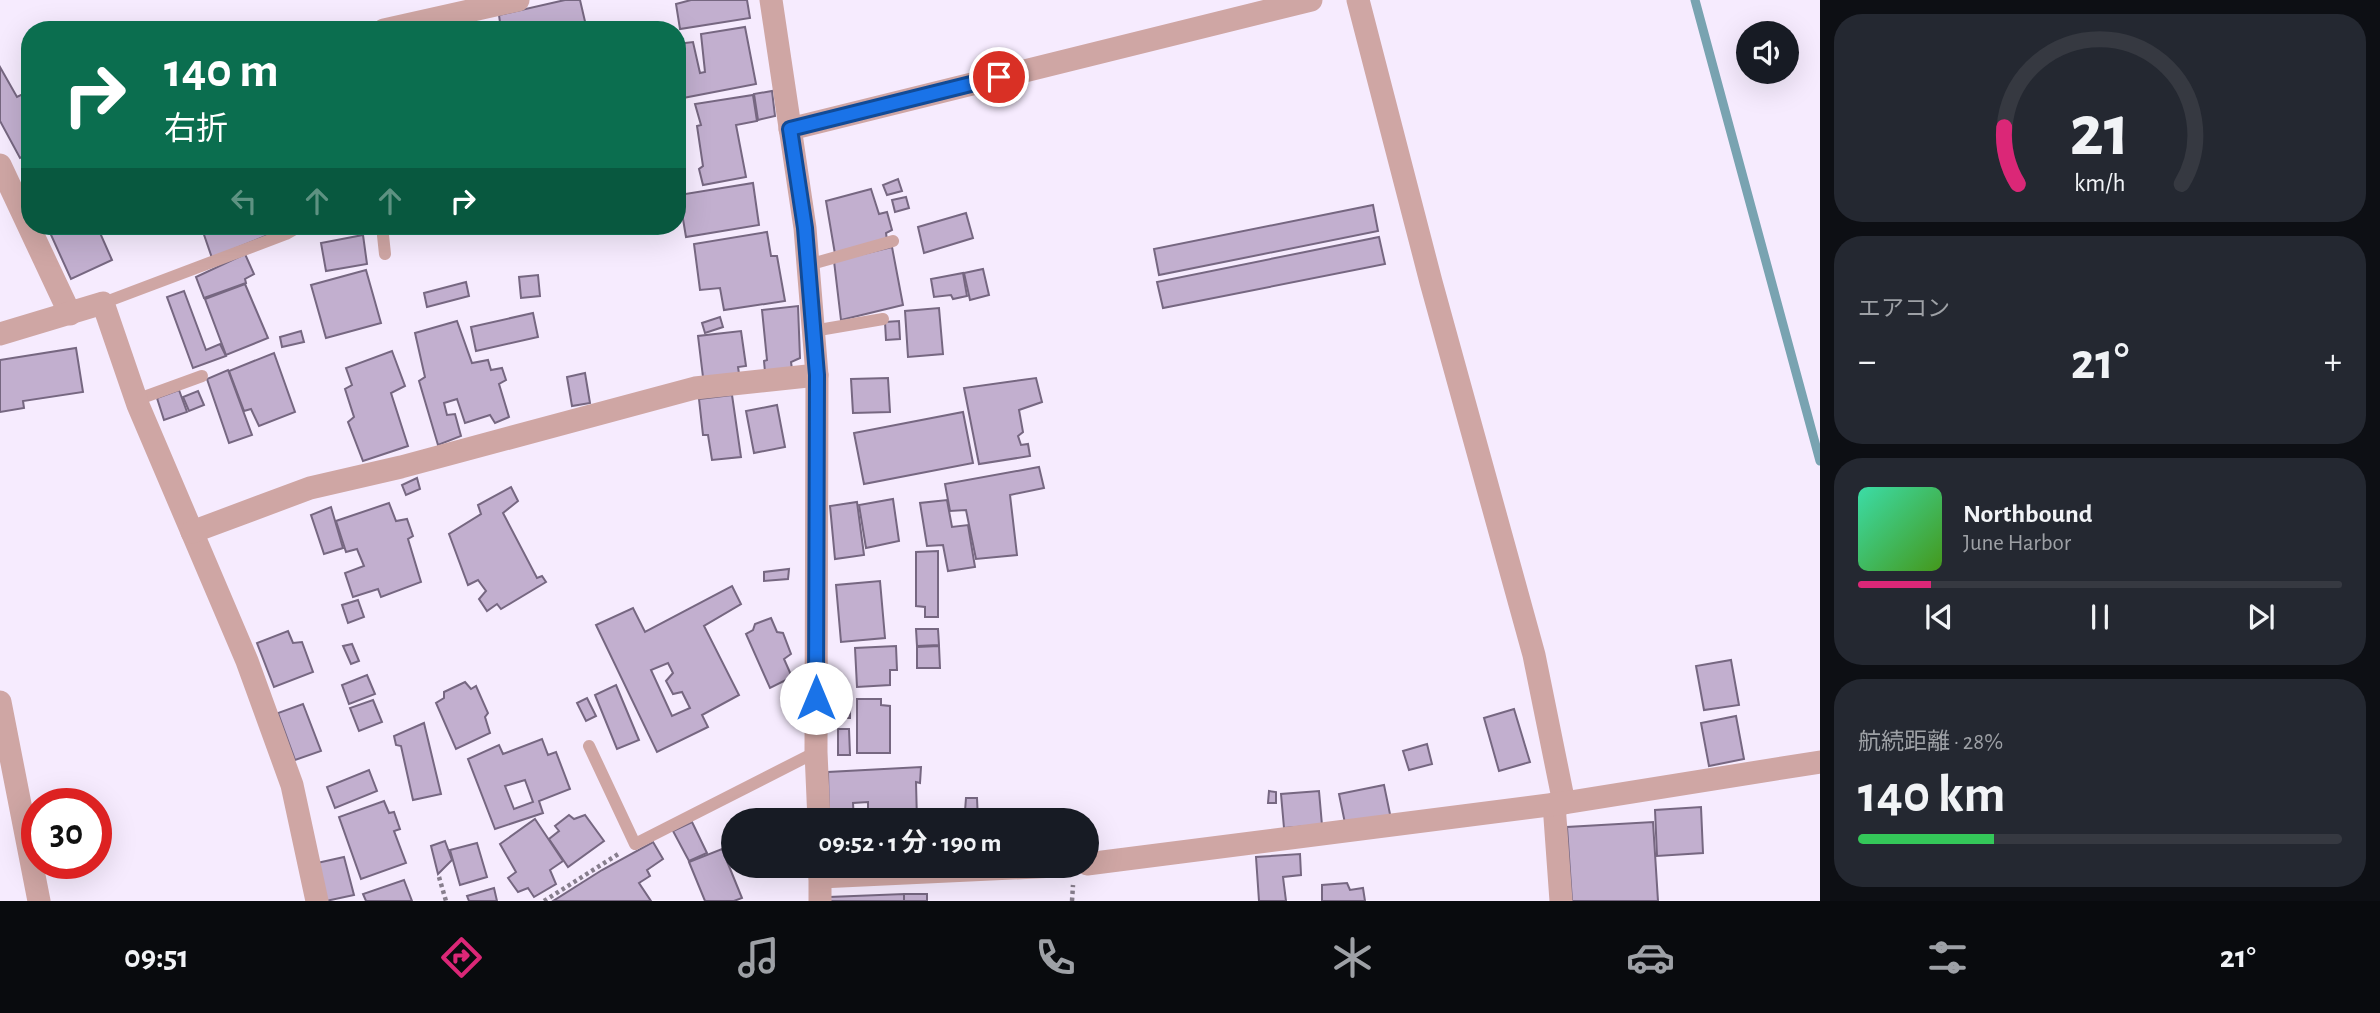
<!DOCTYPE html>
<html lang="ja">
<meta charset="utf-8">
<style>
:root{--surface:#171b24;--page:#242831;--text:#f1f3f6;--muted:#9ea1a6;--line:#363941;--accent:#db2777}
body{margin:0;font-family:"Alegreya Sans","Noto Sans JP",sans-serif;background:var(--page);color:var(--text);height:100vh;display:flex;flex-direction:column;font-size:26px;white-space:nowrap}
*{box-sizing:border-box;margin:0}
p{font-size:23px;color:var(--muted)}
.icon{flex:none;width:38px;height:38px;fill:none;stroke:currentColor;stroke-width:2;stroke-linecap:round;stroke-linejoin:round}
.map{position:relative;flex:1;overflow:hidden}
.panel{display:flex;flex-direction:column;gap:14px;padding:14px;background:#0d0f14;width:560px}
.panel>*{flex:none}
.top-card{position:absolute;left:21px;top:21px;width:665px;height:214px;border-radius:28px;box-shadow:0 7px 28px #0002;background:#0b6e4f;color:#fff;overflow:hidden}
.tools{position:absolute;left:1736px;top:21px;display:grid;gap:14px}
.tools a{display:grid;place-items:center;width:63px;height:63px;border-radius:50%;background:var(--surface);box-shadow:0 7px 28px #0002;font-size:35px}
.speed{position:absolute;left:21px;top:788px;display:flex;gap:14px;font-size:35px;font-weight:700;text-align:center}
.speed>*{display:grid;place-content:center;width:91px;height:91px;border-radius:50%;background:var(--surface);box-shadow:0 7px 28px #0002;line-height:1}
.speed .limit{border:10px solid #d22;background:#fff;color:#111}
.pin{position:absolute;display:grid;place-items:center;width:60px;height:60px;color:#fff;margin:-30px;border:4px solid #fff;border-radius:50%;box-shadow:0 2px 7px #0007}
.me{position:absolute;width:77px;margin:-38px;rotate:0deg;stroke-linejoin:round;filter:drop-shadow(0 0 5px #0008)}
.turn{display:flex;align-items:center;gap:24px;height:147px;padding:0 28px;font-size:32px}
.turn .icon{width:91px;height:91px;stroke-width:2.5}
.turn b{display:block;font-size:49px;line-height:60px}
.lanes{display:flex;align-items:center;height:66px;padding:0 28px;background:#0003;justify-content:center;gap:35px;direction:ltr}
.lanes .off{opacity:.35}
.big{font-size:52px;font-weight:700;line-height:1.1}
.panel .tile{flex:1;display:flex;flex-direction:column;justify-content:center;gap:10px;min-width:0;padding:0 24px;border-radius:28px;background:var(--page)}
.panel .dial{align-items:center;gap:0}
.dial svg{height:182px;overflow:visible;fill:none;stroke:var(--line);stroke-width:7;stroke-linecap:round;text-anchor:middle}
.dial text{fill:var(--text);stroke:none}
.song{display:flex;align-items:center;gap:21px}
.cover{width:84px;height:84px;border-radius:10px;background:linear-gradient(135deg,hsl(160 70% 55%),hsl(100 70% 35%))}
.played{height:7px;border-radius:4px;background:linear-gradient(90deg,var(--accent) 15%,var(--line) 15%)}
.keys{display:flex;justify-content:space-around;direction:ltr}
.heat{display:flex;justify-content:space-between;align-items:center;font-size:38px;direction:ltr}
.charge{height:10px;border-radius:5px;background:linear-gradient(90deg,#34c759 28%,var(--line) 0)}
.trip{position:absolute;left:721px;top:808px;width:378px;height:70px;border-radius:35px;background:var(--surface);box-shadow:0 7px 28px #0002;font-weight:700;line-height:70px;text-align:center}
.dock{display:flex;height:112px;justify-content:space-around;align-items:center;background:#090b0e;color:var(--muted)}
.dock .icon{width:49px;height:49px}
.dock .active{color:var(--accent)}
.dock b{font-size:32px;color:var(--text)}
main{display:flex;flex:1;min-height:0}
.map>svg:first-child{display:block}
.lines{fill:none;stroke-linecap:round;stroke-linejoin:round}
.stream{stroke:#79a3b1;stroke-width:9}
.building{fill:#c2afcf;stroke:#766781;stroke-width:2;fill-rule:evenodd}
.path{stroke:#877e8d;stroke-width:4.5;stroke-dasharray:3.5 3.5;stroke-linecap:butt}
.lane{stroke:#cfa6a4;stroke-width:12}
.street{stroke:#cfa6a4;stroke-width:23}
.route-casing{stroke:#114b97;stroke-width:18}
.route{stroke:#1a73e8;stroke-width:12}
</style>
<main>
<div class="map">
<svg width="1820" height="901" viewBox="0 0 1820 901">
<rect width="100%" height="100%" fill="#f6ebfe"/>
<g class="lines">
<polyline class="stream" points="1695,0 1820,461"/>
</g>
<g class="building">
<polygon points="565,0 580,0 587,30 501,30 499,15"/>
<polygon points="691,0 747,0 750,18 680,29 676,4"/>
<polygon points="745,27 756,84 683,98 677,65 677,44 693,42 700,73 705,72 701,34"/>
<polygon points="0,67 17,97 27,92 30,97 30,153 20,158 0,121"/>
<polygon points="772,91 775,116 758,120 754,94"/>
<polygon points="753,95 757,121 736,125 746,177 703,185 699,169 703,166 697,126 701,125 695,104"/>
<polygon points="898,179 902,191 887,195 883,185"/>
<polygon points="753,183 759,225 686,237 679,195"/>
<polygon points="871,189 879,214 887,212 892,230 886,233 887,240 835,254 826,201"/>
<polygon points="906,197 909,208 895,212 892,200"/>
<polygon points="1373,205 1378,231 1159,275 1154,249"/>
<polygon points="966,213 973,238 924,253 918,227"/>
<polygon points="47,226 97,226 112,260 71,279"/>
<polygon points="201,226 270,226 273,233 212,258"/>
<polygon points="767,232 771,256 777,256 785,301 724,310 720,288 700,290 694,244"/>
<polygon points="363,235 367,264 326,271 321,243"/>
<polygon points="1379,237 1385,264 1163,308 1157,282"/>
<polygon points="892,247 903,305 841,320 834,261"/>
<polygon points="245,254 254,274 245,279 246,283 204,298 196,277"/>
<polygon points="983,269 989,295 970,300 964,273"/>
<polygon points="366,270 381,323 326,338 311,285"/>
<polygon points="963,273 967,296 953,299 951,295 934,297 931,279"/>
<polygon points="538,275 540,296 521,298 519,277"/>
<polygon points="466,282 469,296 427,307 424,293"/>
<polygon points="245,284 268,338 226,355 205,299"/>
<polygon points="184,291 206,350 220,344 226,356 193,368 167,297"/>
<polygon points="798,306 800,358 791,362 792,369 765,372 764,361 767,360 762,310"/>
<polygon points="939,308 943,354 908,357 905,311"/>
<polygon points="533,313 538,337 476,351 471,327"/>
<polygon points="720,317 723,327 705,333 702,323"/>
<polygon points="457,321 472,363 488,360 491,370 502,368 506,380 499,384 509,417 495,423 490,415 465,423 457,399 444,403 447,415 455,414 461,436 438,445 419,381 425,377 415,333"/>
<polygon points="899,321 900,339 886,340 885,322"/>
<polygon points="301,331 304,342 282,347 280,337"/>
<polygon points="741,331 746,366 738,367 740,380 704,385 698,336"/>
<polygon points="76,348 83,392 23,401 24,408 0,412 0,360"/>
<polygon points="392,351 405,386 391,393 408,446 363,461 348,422 354,417 345,389 352,385 346,368"/>
<polygon points="274,353 295,412 259,426 251,409 244,411 229,371"/>
<polygon points="228,370 252,435 229,443 207,379"/>
<polygon points="585,373 590,403 572,406 567,377"/>
<polygon points="888,378 890,412 853,413 851,379"/>
<polygon points="1036,378 1042,402 1019,410 1023,432 1018,436 1021,445 1028,444 1030,456 979,464 964,388"/>
<polygon points="179,390 187,412 164,420 157,398"/>
<polygon points="198,391 204,405 189,411 183,397"/>
<polygon points="732,395 741,457 712,460 708,435 703,435 699,399"/>
<polygon points="777,405 785,447 754,453 746,411"/>
<polygon points="963,412 973,463 864,484 854,433"/>
<polygon points="1039,467 1044,488 1010,495 1017,555 976,559 966,510 950,511 945,484"/>
<polygon points="417,478 420,489 406,495 402,485"/>
<polygon points="511,487 518,501 503,513 537,578 542,576 546,582 501,609 497,604 487,611 479,599 486,591 478,580 468,585 449,534 481,514 478,505"/>
<polygon points="893,499 899,541 866,548 859,505"/>
<polygon points="947,500 952,527 968,525 975,567 948,571 943,545 927,546 920,503"/>
<polygon points="857,502 864,555 835,559 830,506"/>
<polygon points="389,503 396,521 407,519 413,536 408,539 421,582 381,597 378,589 353,597 345,573 364,566 357,549 346,552 336,521"/>
<polygon points="331,507 343,548 324,554 311,515"/>
<polygon points="938,551 938,617 925,617 925,607 916,606 916,552"/>
<polygon points="789,569 788,579 764,581 764,572"/>
<polygon points="880,581 885,638 841,642 836,585"/>
<path d="M 732,586 L 741,604 L 704,626 L 739,695 L 702,715 L 708,727 L 657,752 L 596,625 L 633,608 L 645,632 ZM 668,663 L 673,673 L 666,681 L 673,694 L 682,692 L 690,708 L 672,716 L 651,670 Z"/>
<polygon points="358,600 364,617 348,623 342,605"/>
<polygon points="771,618 777,632 783,633 791,654 784,659 792,677 770,688 746,634 753,630 755,624"/>
<polygon points="916,629 938,629 939,645 917,646"/>
<polygon points="288,631 293,643 302,642 313,672 274,687 257,643"/>
<polygon points="352,644 359,661 351,664 343,646"/>
<polygon points="896,646 897,670 890,670 890,685 857,687 855,648"/>
<polygon points="939,646 940,668 917,668 917,647"/>
<polygon points="1731,660 1739,705 1704,710 1696,666"/>
<polygon points="367,675 375,694 349,704 342,685"/>
<polygon points="465,682 471,689 476,686 488,713 485,717 490,733 456,749 436,703 444,698 444,692"/>
<polygon points="616,685 639,740 617,749 595,695"/>
<polygon points="587,698 596,716 586,721 577,703"/>
<polygon points="838,699 850,699 850,718 839,718"/>
<polygon points="857,699 881,699 881,705 890,706 890,753 857,753"/>
<polygon points="373,700 382,722 359,731 350,708"/>
<polygon points="303,704 321,751 295,760 278,713"/>
<polygon points="1514,709 1530,762 1499,771 1484,718"/>
<polygon points="1736,716 1744,759 1709,766 1701,723"/>
<polygon points="424,723 441,794 413,800 401,746 396,745 394,736"/>
<polygon points="838,729 849,729 850,755 838,755"/>
<path d="M 542,739 L 548,755 L 556,752 L 570,789 L 539,801 L 543,813 L 495,829 L 468,759 L 499,745 L 503,754 ZM 525,780 L 533,802 L 514,809 L 505,786 Z"/>
<polygon points="1427,744 1432,764 1409,770 1403,751"/>
<polygon points="921,767 920,783 916,782 917,821 868,821 868,802 853,803 854,821 829,821 828,772"/>
<polygon points="369,770 377,791 335,808 327,787"/>
<polygon points="1384,785 1391,819 1346,828 1339,794"/>
<polygon points="1269,791 1276,792 1276,803 1268,803"/>
<polygon points="1319,791 1322,825 1284,828 1281,794"/>
<polygon points="966,798 977,798 978,821 956,821 956,812 965,811"/>
<polygon points="384,801 389,813 394,812 400,829 394,831 406,863 361,879 339,817"/>
<polygon points="1701,807 1703,853 1657,856 1655,810"/>
<polygon points="569,815 574,819 585,815 604,841 568,867 549,839 559,831 555,826"/>
<polygon points="535,819 563,861 550,870 556,884 534,897 528,888 518,892 508,878 516,872 500,844"/>
<polygon points="692,822 707,853 689,861 673,831"/>
<polygon points="1653,822 1658,901 1572,901 1567,827"/>
<polygon points="445,841 452,860 438,874 431,846"/>
<polygon points="653,842 663,859 647,870 650,876 639,883 651,901 553,901 602,870"/>
<polygon points="477,843 487,877 460,885 450,850"/>
<polygon points="722,849 742,898 734,901 705,901 689,862"/>
<polygon points="1300,854 1301,875 1283,877 1286,901 1259,901 1256,857"/>
<polygon points="344,857 354,895 326,901 317,863"/>
<polygon points="404,880 412,901 366,901 363,894"/>
<polygon points="1347,883 1350,890 1363,888 1365,901 1322,901 1322,885"/>
<polygon points="494,888 497,901 469,901 467,896"/>
<rect x="904" y="894" width="23" height="7"/>
<polygon points="904,894 904,901 829,901 829,897"/>
</g>
<g class="lines">
<g class="path">
<polyline points="439,877 446,901"/>
<polyline points="544,901 620,853"/>
<polyline points="1072,901 1073,885"/>
</g>
<g class="lane">
<polyline points="382,226 385,254"/>
<polyline points="808,265 893,241"/>
<polyline points="103,303 286,234 300,226"/>
<polyline points="813,331 883,319"/>
<polyline points="136,400 202,376"/>
<polyline points="589,746 635,844 816,752"/>
</g>
<g class="street">
<polyline points="771,0 805,228 817,375 816,752 819,821"/>
<polyline points="1358,0 1431,282 1534,655 1564,803"/>
<polyline points="384,30 518,0"/>
<polyline points="790,129 1311,0"/>
<polyline points="0,165 70,314"/>
<polyline points="0,334 103,303 138,405 247,661 292,785 317,901"/>
<polyline points="192,532 310,488 401,467 695,388 817,375"/>
<polyline points="0,702 39,901"/>
<polyline points="1554,804 1561,901"/>
<polyline points="1087,864 1564,803 1820,762"/>
<polyline points="820,866 820,901"/>
<polyline points="820,877 1056,866"/>
</g>
</g>
<g class="lines">
<defs>
<polyline id="route" points="816,698 817,375 805,228 790,129 999,77"/>
</defs>
<use href="#route" class="route-casing"/>
<use href="#route" class="route"/>
</g>
</svg>
<div class="tools">
<a><svg class="icon" aria-label="sound" viewBox="0 0 24 24"><path d="M4 9h4l5-4v14l-5-4H4zM17 9q2 3 0 6"/></svg></a>
</div>
<div class="speed"><div class="limit">30</div></div>
<div class="pin" style="left:999px;top:77px;background:#d93025"><svg class="icon" aria-label="arrive" viewBox="0 0 24 24"><path d="M6 21V4h12l-3 4 3 4H6"/></svg></div>
<svg class="me" style="left:816px;top:698px" viewBox="-20 -20 40 40"><circle r="19" fill="#fff"/><path d="M0-13L10 11 0 6-10 11z" fill="#1a73e8"/></svg>
<div class="trip">09:52 · 1 分 · 190 m</div>
<div class="top-card">
<div class="turn"><svg class="icon" aria-label="right" viewBox="0 0 24 24"><path d="M7 20v-9h11M14 6l5 5-5 5"/></svg><div><b>140 m</b>右折</div></div>
<div class="lanes"><svg class="icon off" aria-label="left" viewBox="0 0 24 24"><path d="M17 20v-9H6M10 6l-5 5 5 5"/></svg><svg class="icon off" aria-label="ahead" viewBox="0 0 24 24"><path d="M12 20V5M6 11l6-6 6 6"/></svg><svg class="icon off" aria-label="ahead" viewBox="0 0 24 24"><path d="M12 20V5M6 11l6-6 6 6"/></svg><svg class="icon" aria-label="right" viewBox="0 0 24 24"><path d="M7 20v-9h11M14 6l5 5-5 5"/></svg></div>
</div>
</div>
<section class="panel">
<div class="tile dial"><svg viewBox="0 0 100 80">
<path d="M14 69A42 42 0 1 1 86 69"/>
<path d="M14 69A42 42 0 0 1 8 44" stroke="#db2777"/>
<text x="50" y="56" font-size="32" font-weight="700">21</text>
<text x="50" y="72" font-size="11">km/h</text>
</svg></div>
<div class="tile"><p>エアコン</p>
<div class="heat"><a>−</a><b class="big">21°</b><a>+</a></div>
</div>
<div class="tile">
<div class="song"><i class="cover"></i><div><b>Northbound</b><p>June Harbor</p></div></div>
<div class="played"></div>
<div class="keys"><svg class="icon" aria-label="previous" viewBox="0 0 24 24"><path d="M18 5L8 12l10 7zM5 5v14"/></svg><svg class="icon" aria-label="pause" viewBox="0 0 24 24"><path d="M8 5v14M16 5v14"/></svg><svg class="icon" aria-label="next" viewBox="0 0 24 24"><path d="M6 5l10 7-10 7zM19 5v14"/></svg></div>
</div>
<div class="tile"><p>航続距離 · 28%</p><b class="big">140 km</b><div class="charge"></div></div>
</section>
</main>
<nav class="dock">
<b>09:51</b>
<svg class="icon active" aria-label="directions" viewBox="0 0 24 24"><path d="M12 3l9 9-9 9-9-9zM9 14v-3h6M13 9l2 2-2 2"/></svg>
<svg class="icon" aria-label="music" viewBox="0 0 24 24"><path d="M9 18V5l10-2v13"/><circle cx="6" cy="18" r="3"/><circle cx="16" cy="16" r="3"/></svg>
<svg class="icon" aria-label="phone" viewBox="0 0 24 24"><path d="M5 4h4l2 5-3 2q2 4 5 5l2-3 5 2v4C11 20 4 13 5 4z"/></svg>
<svg class="icon" aria-label="climate" viewBox="0 0 24 24"><path d="M12 3v18M4 7l16 10M4 17L20 7"/></svg>
<svg class="icon" aria-label="car" viewBox="0 0 24 24"><path d="M5 17H2v-5l4-1 3-4h7l3 4 3 1v5h-3M9 17h6M6 11h13"/><circle cx="7" cy="17" r="2"/><circle cx="17" cy="17" r="2"/></svg>
<svg class="icon" aria-label="filters" viewBox="0 0 24 24"><path d="M4 7h16M4 17h16"/><circle cx="9" cy="7" r="2"/><circle cx="15" cy="17" r="2"/></svg>
<b>21°</b>
</nav>
